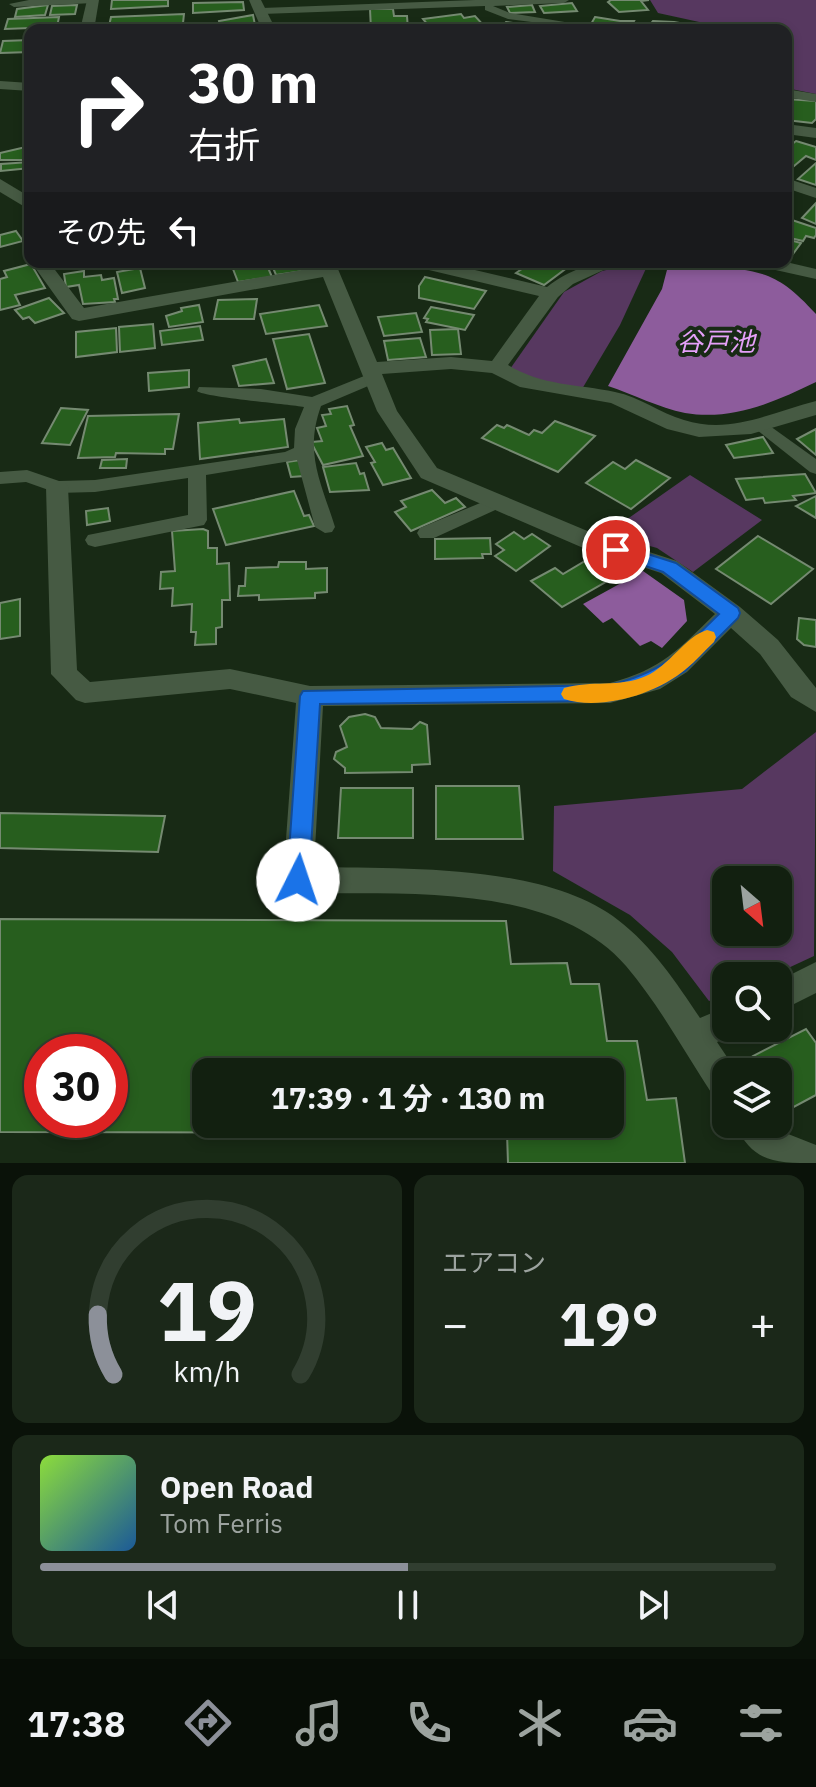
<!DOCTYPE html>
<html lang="ja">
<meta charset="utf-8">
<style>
:root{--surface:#122010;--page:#1b2819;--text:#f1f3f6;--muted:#9ca39f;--line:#313e30;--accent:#8c9099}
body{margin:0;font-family:"IBM Plex Sans","Noto Sans JP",sans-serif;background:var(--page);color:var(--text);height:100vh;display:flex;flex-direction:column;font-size:30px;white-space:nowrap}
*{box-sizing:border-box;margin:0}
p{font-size:26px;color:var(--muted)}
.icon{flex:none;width:44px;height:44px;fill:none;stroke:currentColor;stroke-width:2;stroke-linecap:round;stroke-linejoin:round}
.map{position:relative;height:1163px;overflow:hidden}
.panel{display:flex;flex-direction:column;gap:12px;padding:12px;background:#0a1209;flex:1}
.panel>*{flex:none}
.top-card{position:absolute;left:24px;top:24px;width:768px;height:244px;border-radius:16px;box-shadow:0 4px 12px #0003,0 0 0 2px var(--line);background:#202124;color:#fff;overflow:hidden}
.needle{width:52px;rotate:152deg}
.buttons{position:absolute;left:712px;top:866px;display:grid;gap:16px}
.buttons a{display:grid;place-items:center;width:80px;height:80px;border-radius:16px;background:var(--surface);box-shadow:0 4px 12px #0003,0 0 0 2px var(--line);font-size:40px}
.speed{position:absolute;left:24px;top:1034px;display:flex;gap:16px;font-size:40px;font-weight:700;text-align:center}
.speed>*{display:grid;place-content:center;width:104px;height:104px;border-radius:50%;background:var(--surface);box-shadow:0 4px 12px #0003,0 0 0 2px var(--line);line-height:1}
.speed .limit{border:12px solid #d22;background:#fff;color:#111}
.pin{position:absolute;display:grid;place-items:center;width:68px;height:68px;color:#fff;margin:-34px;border:4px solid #fff;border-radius:50%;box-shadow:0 2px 8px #0007}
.me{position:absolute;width:88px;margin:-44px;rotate:4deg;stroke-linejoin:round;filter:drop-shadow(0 0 6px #0008)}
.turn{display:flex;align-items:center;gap:28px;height:168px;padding:0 32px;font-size:36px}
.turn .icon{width:104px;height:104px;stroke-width:2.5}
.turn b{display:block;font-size:56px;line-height:68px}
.then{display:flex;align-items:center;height:76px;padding:0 32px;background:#0003;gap:16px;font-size:30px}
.big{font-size:60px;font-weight:700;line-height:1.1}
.panel .widget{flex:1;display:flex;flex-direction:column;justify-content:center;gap:12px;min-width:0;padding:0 28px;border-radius:16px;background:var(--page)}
.panel .dial{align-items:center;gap:0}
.dial svg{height:208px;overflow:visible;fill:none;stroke:var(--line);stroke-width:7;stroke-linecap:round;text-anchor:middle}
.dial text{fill:var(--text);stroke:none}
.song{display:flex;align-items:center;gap:24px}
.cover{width:96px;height:96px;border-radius:12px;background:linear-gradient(135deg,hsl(90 70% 55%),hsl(210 70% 35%))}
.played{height:8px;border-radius:4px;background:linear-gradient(90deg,var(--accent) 50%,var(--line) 50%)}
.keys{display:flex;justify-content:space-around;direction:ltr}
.heat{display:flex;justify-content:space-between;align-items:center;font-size:44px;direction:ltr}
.panel .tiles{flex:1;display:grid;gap:12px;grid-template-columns:1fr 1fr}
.widget:last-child{grid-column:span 2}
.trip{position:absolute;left:192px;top:1058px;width:432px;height:80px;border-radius:16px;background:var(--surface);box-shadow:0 4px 12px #0003,0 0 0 2px var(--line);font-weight:700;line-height:80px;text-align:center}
.menu{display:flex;height:128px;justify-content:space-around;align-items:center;background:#070d06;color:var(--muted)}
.menu .icon{width:56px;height:56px}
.menu .active{color:var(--accent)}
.menu b{font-size:36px;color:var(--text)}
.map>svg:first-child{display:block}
.green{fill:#573860;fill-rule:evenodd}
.water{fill:#8d5c9c}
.building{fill:#275e1e;stroke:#758a71;stroke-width:2;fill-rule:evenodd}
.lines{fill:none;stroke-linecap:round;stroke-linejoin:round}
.lane{fill:#465a43;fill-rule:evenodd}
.street{fill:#465a43;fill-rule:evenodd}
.secondary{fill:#465a43;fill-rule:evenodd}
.route{fill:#1a73e8;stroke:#114b97;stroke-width:2}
.slow{fill:#f59e0b}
.labels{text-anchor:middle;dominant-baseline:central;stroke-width:8;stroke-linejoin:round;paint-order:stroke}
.water-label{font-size:26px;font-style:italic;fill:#e5a0f9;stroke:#182a15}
</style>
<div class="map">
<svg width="816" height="1163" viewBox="0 0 816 1163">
<rect width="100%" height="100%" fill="#182a15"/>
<g class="green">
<polygon points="650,0 816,0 816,94 786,88 786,30 736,30 658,13"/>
<polygon points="641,262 649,262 620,325 582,389 536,382 510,369 564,292 602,271"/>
<polygon points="690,475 762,520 693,572 657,548 606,534"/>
<path d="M 816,732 L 814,956 L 771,976 L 726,976 L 726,995 L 709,1001 L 672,952 L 630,915 L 553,871 L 554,806 L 742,789 ZM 726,880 L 778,880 L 778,932 L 726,932 Z"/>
</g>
<g class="water">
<path d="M 708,265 C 763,272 777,271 816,314 L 816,382 C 775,402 732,421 685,413 C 659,408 633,394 608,386 L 662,289 L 668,266 Z"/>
<polygon points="643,571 684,600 687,621 662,648 651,641 640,646 612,618 603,623 583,604"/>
</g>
<g class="building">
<polygon points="112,0 168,0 168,6 111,9"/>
<polygon points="611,0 649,0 641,1 648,10 619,12 608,2"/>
<polygon points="243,2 244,10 193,13 193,3"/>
<polygon points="572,3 577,11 544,13 540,6"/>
<polygon points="48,5 45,15 15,17 17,9"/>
<polygon points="77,5 75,14 50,15 52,6"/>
<polygon points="532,5 535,12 510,13 507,7"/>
<polygon points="370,9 393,9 394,16 407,16 408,30 371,30"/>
<polygon points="184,14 183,23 109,26 111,17"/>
<polygon points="461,14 464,18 475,16 486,28 432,30 423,19"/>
<polygon points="253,15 256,30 221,30 219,21"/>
<polygon points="59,17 57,27 5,29 8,19"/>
<polygon points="595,17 620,21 634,21 630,28 618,29 590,26"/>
<polygon points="653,21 674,22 696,26 693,30 647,28"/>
<polygon points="506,22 533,26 530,30 499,30"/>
<polygon points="219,24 219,30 190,30 190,27"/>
<polygon points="178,25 178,30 105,30 133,26"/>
<polygon points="30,40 30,52 0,53 3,41"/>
<polygon points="786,99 816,101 816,119 812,123 786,120"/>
<polygon points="796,141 816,147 816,160 806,156 787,172 786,149"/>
<polygon points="30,146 30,160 0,160 0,153"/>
<polygon points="30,162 30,168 1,171 1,164"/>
<polygon points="816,163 816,185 798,179"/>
<polygon points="816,203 816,224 802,218"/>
<polygon points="786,218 816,228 816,235 814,238 806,236 803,241 786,237"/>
<polygon points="16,231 23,241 0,247 0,235"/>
<polygon points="786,239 801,243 793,254 786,253"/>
<polygon points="311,262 310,270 276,275 271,263"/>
<polygon points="532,262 566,262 572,264 544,285 516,273"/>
<polygon points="266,263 272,277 238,282 233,269"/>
<polygon points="31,264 45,288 15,295 20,305 0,310 0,279 7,277 4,271"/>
<polygon points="140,268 145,288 122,293 117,272"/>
<polygon points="84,271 84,277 101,275 102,280 114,278 118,299 114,299 115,302 83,304 79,285 66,287 64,274"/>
<polygon points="425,277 486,291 474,309 419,298 419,286"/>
<polygon points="49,298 64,313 35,323 29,317 23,319 15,310"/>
<polygon points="257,299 254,319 214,319 218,300"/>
<polygon points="199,305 203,322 169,327 166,316 182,311 181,308"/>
<polygon points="319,305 327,326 266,334 260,314"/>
<polygon points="431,307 474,315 465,330 426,322 428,319 424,318"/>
<polygon points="416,313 422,332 384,336 378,317"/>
<polygon points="153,324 155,348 120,352 119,327"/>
<polygon points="200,326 203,340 162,345 160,331"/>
<polygon points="116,328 117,352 76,357 76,332"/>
<polygon points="458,329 461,354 432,355 430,330"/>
<polygon points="309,334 325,383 287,389 273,339"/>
<polygon points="420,338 426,357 388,360 384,341"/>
<polygon points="266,359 274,383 239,386 233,366"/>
<polygon points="189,370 189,387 149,391 148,373"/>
<polygon points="347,406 354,425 350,426 363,456 323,465 311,442 322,441 317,428 326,426 322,415 331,414 329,409"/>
<polygon points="61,408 88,410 70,445 42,443"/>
<polygon points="179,414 173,449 165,449 165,454 116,453 115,457 78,458 88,416"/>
<polygon points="239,419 240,423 284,419 288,447 200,459 198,423"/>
<polygon points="555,421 595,436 558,472 482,438 497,425 504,428 507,425 529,435 534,430 542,433"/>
<polygon points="816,429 816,455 797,439"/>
<polygon points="763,437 773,453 734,458 726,445"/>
<polygon points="382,443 386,450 393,448 411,478 383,485 371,463 375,462 366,447"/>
<polygon points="127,459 126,468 100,468 102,460"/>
<polygon points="300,460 304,476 291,477 287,462"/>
<polygon points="636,460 670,478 631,509 586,483 613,462 625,469"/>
<polygon points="356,463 360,474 364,473 369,490 330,492 323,467"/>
<polygon points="805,474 816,493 793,496 796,500 765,503 763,498 746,500 736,479"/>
<polygon points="432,490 445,503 456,498 465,507 411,531 395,512 406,507 401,501"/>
<polygon points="294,491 304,516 309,515 314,526 226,545 213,509"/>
<polygon points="816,496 816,518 796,506"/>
<polygon points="108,508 110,521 87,525 86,511"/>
<polygon points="203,529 208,531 208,548 217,548 217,564 229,563 230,600 222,600 222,627 216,628 216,644 195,645 196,632 191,632 192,604 172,606 173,588 160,589 161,572 175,571 172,531"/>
<polygon points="514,532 524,539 532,534 550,546 516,571 495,556 504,550 496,544"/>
<polygon points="758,536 813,569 771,604 716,569"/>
<polygon points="490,538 491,554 482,554 483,558 435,559 435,539"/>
<polygon points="585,561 609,580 562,607 531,581 555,568 563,574"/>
<polygon points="279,562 306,562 306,569 327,568 327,592 315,593 315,598 259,600 259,595 238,596 239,586 245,586 246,568 278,567"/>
<polygon points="20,599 20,636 0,639 0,603"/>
<polygon points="799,618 816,620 816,647 804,645 797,639"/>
<polygon points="365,714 375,717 381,728 412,729 420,722 427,725 430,764 412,765 412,772 345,773 345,768 334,759 336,752 347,747 340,726 349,717"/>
<polygon points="436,786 519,786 523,839 436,839"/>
<polygon points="341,788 413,788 413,838 338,838"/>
<polygon points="0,813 162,816 165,816 158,852 0,848"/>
<path d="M 0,919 L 506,921 L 511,964 L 567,963 L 571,984 L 599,984 L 607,1041 L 637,1041 L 647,1100 L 676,1098 L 685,1163 L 508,1163 L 507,1133 L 0,1132 ZM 42,1052 L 110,1052 L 110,1120 L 42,1120 ZM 206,1072 L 610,1072 L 610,1124 L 206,1124 Z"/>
<polygon points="806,1029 816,1043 816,1095 790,1109 778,1093 778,1072 764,1072 753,1056"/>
</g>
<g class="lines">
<g class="lane">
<polygon points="98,0 93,3 14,7 9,4 29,0"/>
<polygon points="475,0 569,0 564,3 493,6 510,13 577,24 571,27 508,19 485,10 485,6 262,14 257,11 262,8"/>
<path d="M 374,372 L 380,373 L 382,377 L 380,381 L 321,406 C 304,453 321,482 335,527 L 332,532 L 325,533 L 315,527 L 297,460 L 206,475 L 207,520 L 204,525 L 95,547 L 88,545 L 85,540 L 88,535 L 188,515 L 188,478 L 95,492 L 57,493 L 26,482 L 0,484 L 0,472 L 27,470 L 59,481 L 95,480 L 285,452 L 294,448 L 295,429 L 304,407 C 287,404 203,397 197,391 L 199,387 L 261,389 L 312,397 Z"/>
<polygon points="763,421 816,459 816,474 810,472 757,430 754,426 757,422"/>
<polygon points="497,496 504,498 506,502 504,506 434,538 420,538 417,533 420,528"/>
</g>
<g class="street">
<polygon points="249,0 261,0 276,30 262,30"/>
<polygon points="786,89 816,94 816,102 786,97"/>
<polygon points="786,178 816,188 816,198 786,188"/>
<polygon points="0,179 30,197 30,210 0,192"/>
<path d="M 31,262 L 49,262 L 84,308 L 319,267 L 317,262 L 335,262 L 377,362 L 451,357 L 492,361 L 539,296 L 412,266 L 409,262 L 441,262 L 547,287 C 570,269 593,262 621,262 L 573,284 L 558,297 L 508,365 C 542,386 578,384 615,392 C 640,397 660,413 684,420 C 731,435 772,412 816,401 L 816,415 L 751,434 L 699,437 L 667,429 L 611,403 L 520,387 L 492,373 L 451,369 L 382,374 L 397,411 L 437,468 L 597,535 L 677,561 L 740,607 L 778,640 L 816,688 L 816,712 L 791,697 L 760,654 L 731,628 L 687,672 L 660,689 L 610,703 L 323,706 L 314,867 C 402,869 545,863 618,920 C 652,946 676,982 700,1018 L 726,1007 L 726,1028 L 740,1028 L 737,1033 L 717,1042 L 737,1072 L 726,1072 L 726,1102 L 714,1097 C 685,1053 660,1006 626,966 C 552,881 401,895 298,893 L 288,889 L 283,880 L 296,703 L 230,689 L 85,703 L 76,700 L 51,674 L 46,487 L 49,482 L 65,482 L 68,487 L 77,670 L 90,682 L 230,669 L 310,686 L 610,683 C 662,669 678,650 715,614 L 661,573 L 581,547 L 421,478 L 377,411 L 323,277 L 79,321 L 72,319 Z"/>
<polygon points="754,262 786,262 816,269 816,279 757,266"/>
<polygon points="816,962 816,993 778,1012 778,981"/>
<path d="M 735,1124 L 773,1124 L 778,1130 L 816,1145 L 816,1163 C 775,1163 753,1163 735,1124 Z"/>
</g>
<g class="secondary">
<polygon points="87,0 99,0 94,30 80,30"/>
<polygon points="0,81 30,83 30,91 0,89"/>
<polygon points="786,124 816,128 816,138 786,134"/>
</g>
</g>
<path class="route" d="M 616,544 L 676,563 L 738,608 L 740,613 L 738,618 L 685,671 L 658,687 L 610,701 L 320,704 L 309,880 L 306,887 L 298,890 L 290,887 L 287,880 L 300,696 L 303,691 L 610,685 C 666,671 679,653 719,614 L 663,572 L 609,554 L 607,550 Z"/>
<path class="slow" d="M 707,630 L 714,632 L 716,637 L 714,642 C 704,651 696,661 686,669 C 657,694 601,711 564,699 L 561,694 L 564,688 C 591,680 619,688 646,676 C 669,666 686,636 707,630 Z"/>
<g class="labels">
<g class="water-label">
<text x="716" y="341">谷戸池</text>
</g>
</g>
</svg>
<div class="buttons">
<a><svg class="needle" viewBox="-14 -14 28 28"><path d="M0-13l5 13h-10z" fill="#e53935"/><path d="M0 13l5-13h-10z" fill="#9ca39f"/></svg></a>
<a><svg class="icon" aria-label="search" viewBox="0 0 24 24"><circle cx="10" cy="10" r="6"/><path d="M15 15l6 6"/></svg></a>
<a><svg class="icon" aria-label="layers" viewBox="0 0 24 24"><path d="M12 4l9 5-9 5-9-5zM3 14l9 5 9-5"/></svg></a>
</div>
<div class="speed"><div class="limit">30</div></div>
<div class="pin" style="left:616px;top:550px;background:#d93025"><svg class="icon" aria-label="arrive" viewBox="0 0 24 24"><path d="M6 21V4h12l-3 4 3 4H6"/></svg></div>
<svg class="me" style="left:298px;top:880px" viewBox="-20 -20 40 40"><circle r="19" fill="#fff"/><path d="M0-13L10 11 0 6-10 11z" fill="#1a73e8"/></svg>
<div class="trip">17:39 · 1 分 · 130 m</div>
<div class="top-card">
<div class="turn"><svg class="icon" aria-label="right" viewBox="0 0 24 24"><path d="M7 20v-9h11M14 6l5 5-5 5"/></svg><div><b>30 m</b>右折</div></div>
<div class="then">その先<svg class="icon" aria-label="left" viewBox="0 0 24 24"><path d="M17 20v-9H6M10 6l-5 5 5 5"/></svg></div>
</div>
</div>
<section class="panel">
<div class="tiles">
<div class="widget dial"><svg viewBox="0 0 100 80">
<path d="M14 69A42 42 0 1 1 86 69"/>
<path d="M14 69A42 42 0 0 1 8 46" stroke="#8c9099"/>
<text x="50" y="56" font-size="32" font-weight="700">19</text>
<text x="50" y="72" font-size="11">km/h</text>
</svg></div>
<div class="widget"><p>エアコン</p>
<div class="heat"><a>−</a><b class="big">19°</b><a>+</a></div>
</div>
<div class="widget">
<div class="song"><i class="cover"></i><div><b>Open Road</b><p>Tom Ferris</p></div></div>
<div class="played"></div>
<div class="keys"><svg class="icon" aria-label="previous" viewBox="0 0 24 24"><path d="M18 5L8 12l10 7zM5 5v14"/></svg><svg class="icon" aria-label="pause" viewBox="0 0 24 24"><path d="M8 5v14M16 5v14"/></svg><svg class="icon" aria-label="next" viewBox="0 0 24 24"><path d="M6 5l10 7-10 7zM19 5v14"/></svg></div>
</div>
</div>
</section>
<nav class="menu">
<b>17:38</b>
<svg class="icon active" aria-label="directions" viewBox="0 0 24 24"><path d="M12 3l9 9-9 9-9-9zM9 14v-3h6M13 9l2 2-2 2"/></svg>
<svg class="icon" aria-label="music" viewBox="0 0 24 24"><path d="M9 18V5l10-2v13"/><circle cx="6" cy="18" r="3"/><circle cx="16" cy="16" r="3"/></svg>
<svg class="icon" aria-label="phone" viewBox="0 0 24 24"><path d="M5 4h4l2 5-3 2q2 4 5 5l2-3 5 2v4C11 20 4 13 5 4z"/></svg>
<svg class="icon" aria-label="climate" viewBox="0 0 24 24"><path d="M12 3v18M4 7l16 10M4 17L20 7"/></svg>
<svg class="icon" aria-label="car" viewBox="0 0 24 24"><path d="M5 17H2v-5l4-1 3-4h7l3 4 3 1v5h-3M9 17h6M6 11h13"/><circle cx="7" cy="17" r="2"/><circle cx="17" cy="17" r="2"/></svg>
<svg class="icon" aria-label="filters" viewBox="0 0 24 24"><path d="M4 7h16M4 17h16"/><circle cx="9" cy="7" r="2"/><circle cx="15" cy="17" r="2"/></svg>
</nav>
